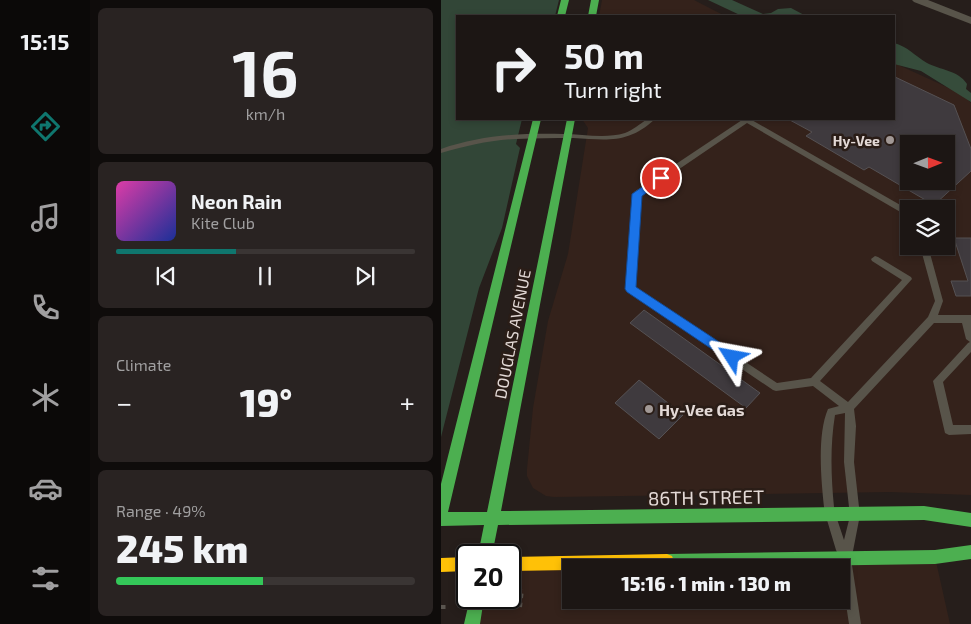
<!DOCTYPE html>
<meta charset="utf-8">
<style>
:root{--surface:#1c1614;--page:#292322;--text:#f1f3f6;--muted:#a09fa0;--line:#3a3534;--accent:#0f766e}
body{margin:0;font-family:"Exo 2",sans-serif;background:var(--page);color:var(--text);height:100vh;display:flex;flex-direction:column;font-size:19px;white-space:nowrap}
*{box-sizing:border-box;margin:0}
p{font-size:16px;color:var(--muted)}
.icon{flex:none;width:28px;height:28px;fill:none;stroke:currentColor;stroke-width:2;stroke-linecap:round;stroke-linejoin:round}
.map{position:relative;flex:1;overflow:hidden}
.sheet{display:flex;flex-direction:column;gap:8px;padding:8px;background:#0f0c0b;width:351px}
.sheet>*{flex:none}
.banner{position:absolute;left:15px;top:15px;width:439px;height:105px;border-radius:0px;box-shadow:0 2px 8px #0003,0 0 0 1px var(--line);background:#1c1614;color:var(--text);overflow:hidden}
.needle{width:32px;rotate:89deg}
.tools{position:absolute;left:459px;top:135px;display:grid;gap:10px}
.tools a{display:grid;place-items:center;width:55px;height:55px;border-radius:0px;background:var(--surface);box-shadow:0 2px 8px #0003,0 0 0 1px var(--line);font-size:25px}
.speed{position:absolute;left:15px;top:544px;display:flex;gap:10px;font-size:25px;font-weight:700;text-align:center}
.speed>*{display:grid;place-content:center;width:65px;height:65px;border-radius:50%;background:var(--surface);box-shadow:0 2px 8px #0003,0 0 0 1px var(--line);line-height:1}
.speed .limit{border:2px solid #111;border-radius:8px;background:#fff;color:#111}
.pin{position:absolute;display:grid;place-items:center;width:42px;height:42px;color:#fff;margin:-21px;border:2px solid #fff;border-radius:50%;box-shadow:0 1px 5px #0007}
.me{position:absolute;width:55px;margin:-28px;rotate:304deg;stroke-linejoin:round;filter:drop-shadow(0 0 4px #0008)}
.turn{display:flex;align-items:center;gap:18px;height:105px;padding:0 25px;font-size:22px}
.turn .icon{width:65px;height:65px;stroke-width:2.5}
.turn b{display:block;font-size:35px;line-height:42px}
.big{font-size:38px;font-weight:800;line-height:1.1}
.sheet .widget{flex:1;display:flex;flex-direction:column;justify-content:center;gap:8px;min-width:0;padding:0 18px;border-radius:8px;background:var(--page)}
.sheet .dial{align-items:center;gap:0}
.dial b{font-size:65px;line-height:1}
.song{display:flex;align-items:center;gap:15px}
.cover{width:60px;height:60px;border-radius:8px;background:linear-gradient(135deg,hsl(320 70% 55%),hsl(230 70% 35%))}
.played{height:5px;border-radius:2px;background:linear-gradient(90deg,var(--accent) 40%,var(--line) 40%)}
.keys{display:flex;justify-content:space-around;direction:ltr}
.heat{display:flex;justify-content:space-between;align-items:center;font-size:28px;direction:ltr}
.charge{height:8px;border-radius:4px;background:linear-gradient(90deg,#34c759 49%,var(--line) 0)}
.trip{position:absolute;left:121px;top:559px;width:288px;height:50px;border-radius:0px;background:var(--surface);box-shadow:0 2px 8px #0003,0 0 0 1px var(--line);font-weight:800;line-height:50px;text-align:center}
main{display:flex;flex:1;min-height:0}
.dock{display:flex;flex-direction:column;width:90px;justify-content:space-around;align-items:center;background:#0b0908;color:var(--muted)}
.dock .icon{width:35px;height:35px}
.dock .active{color:var(--accent)}
.dock b{font-size:22px;color:var(--text)}
.map>svg:first-child{display:block}
.built{fill:#34221b;fill-rule:evenodd}
.green{fill:#324637}
.forest{fill:#364c3b}
.building{fill:#3f3a3e;stroke:#555153;fill-rule:evenodd}
.lines{fill:none;stroke-linecap:round;stroke-linejoin:round}
.path{stroke:#5a554f;stroke-width:4;stroke-dasharray:4.5 4.5;stroke-linecap:butt}
.lane{fill:#58544a;fill-rule:evenodd}
.street{fill:#58544a;fill-rule:evenodd}
.fast{fill:#4caf50;fill-rule:evenodd}
.slow{fill:#ffc107;fill-rule:evenodd}
.route{fill:#1a73e8;stroke:#114b97}
.poi-dot{fill:#a19895;stroke:#2a1d17;stroke-width:2}
.labels{text-anchor:middle;dominant-baseline:central;stroke-width:5;stroke-linejoin:round;paint-order:stroke}
.far-poi-label{font-size:14px;font-weight:bold;fill:#e3d9d6;stroke:#2a1d17;text-anchor:end}
.street-label{font-size:16px;fill:#e3d9d6;stroke:#2a1d17}
.poi-label{font-size:16px;font-weight:bold;fill:#e3d9d6;stroke:#2a1d17;text-anchor:start}
.near-street-label{font-size:19px;fill:#e3d9d6;stroke:#2a1d17}
</style>
<main>
<nav class="dock">
<b>15:15</b>
<svg class="icon active" aria-label="directions" viewBox="0 0 24 24"><path d="M12 3l9 9-9 9-9-9zM9 14v-3h6M13 9l2 2-2 2"/></svg>
<svg class="icon" aria-label="music" viewBox="0 0 24 24"><path d="M9 18V5l10-2v13"/><circle cx="6" cy="18" r="3"/><circle cx="16" cy="16" r="3"/></svg>
<svg class="icon" aria-label="phone" viewBox="0 0 24 24"><path d="M5 4h4l2 5-3 2q2 4 5 5l2-3 5 2v4C11 20 4 13 5 4z"/></svg>
<svg class="icon" aria-label="climate" viewBox="0 0 24 24"><path d="M12 3v18M4 7l16 10M4 17L20 7"/></svg>
<svg class="icon" aria-label="car" viewBox="0 0 24 24"><path d="M5 17H2v-5l4-1 3-4h7l3 4 3 1v5h-3M9 17h6M6 11h13"/><circle cx="7" cy="17" r="2"/><circle cx="17" cy="17" r="2"/></svg>
<svg class="icon" aria-label="filters" viewBox="0 0 24 24"><path d="M4 7h16M4 17h16"/><circle cx="9" cy="7" r="2"/><circle cx="15" cy="17" r="2"/></svg>
</nav>
<section class="sheet">
<div class="widget dial"><b>16</b><p>km/h</p></div>
<div class="widget">
<div class="song"><i class="cover"></i><div><b>Neon Rain</b><p>Kite Club</p></div></div>
<div class="played"></div>
<div class="keys"><svg class="icon" aria-label="previous" viewBox="0 0 24 24"><path d="M18 5L8 12l10 7zM5 5v14"/></svg><svg class="icon" aria-label="pause" viewBox="0 0 24 24"><path d="M8 5v14M16 5v14"/></svg><svg class="icon" aria-label="next" viewBox="0 0 24 24"><path d="M6 5l10 7-10 7zM19 5v14"/></svg></div>
</div>
<div class="widget"><p>Climate</p>
<div class="heat"><a>−</a><b class="big">19°</b><a>+</a></div>
</div>
<div class="widget"><p>Range · 49%</p><b class="big">245 km</b><div class="charge"></div></div>
</section>
<div class="map">
<svg width="530" height="624" viewBox="0 0 530 624">
<rect width="100%" height="100%" fill="#261e1b"/>
<g class="built">
<polygon points="161,0 253,0 284,16 158,16"/>
<path d="M 453,63 L 521,94 L 530,103 L 530,495 L 449,492 L 113,497 L 105,496 L 92,488 L 86,476 L 86,469 L 92,408 L 107,321 L 127,254 L 147,128 L 141,119 L 452,119 ZM 468,144 L 505,144 L 505,181 L 468,181 ZM 468,209 L 505,209 L 505,246 L 468,246 Z"/>
<path d="M 494,557 L 509,624 L 31,624 L 36,598 L 69,598 L 69,564 ZM 130,568 L 400,568 L 400,600 L 130,600 Z"/>
</g>
<polygon class="green" points="0,0 118,0 114,16 16,16 16,119 81,119 75,144 79,148 61,228 38,288 0,437"/>
<g class="forest">
<polygon points="267,0 291,0 322,14 330,13 337,9 350,8 365,16 301,16"/>
<path d="M 453,43 C 466,46 474,56 486,63 C 499,70 517,70 526,84 L 525,89 L 530,93 L 530,102 L 480,71 L 453,64 Z"/>
</g>
<g class="building">
<path d="M 452,76 L 513,105 L 530,149 L 530,171 L 493,205 L 428,167 L 423,170 L 365,136 L 371,132 L 347,119 L 452,119 ZM 468,144 L 505,144 L 505,181 L 468,181 Z"/>
<polygon points="513,238 530,238 530,296 515,296 510,281 527,281"/>
<polygon points="203,310 319,393 305,408 189,323"/>
<polygon points="198,380 242,415 218,439 174,403"/>
</g>
<g class="lines">
<g class="path">
<polyline points="0,607 9,607"/>
<polyline points="61,607 79,607 81,589"/>
</g>
<g class="lane">
<path d="M 206,119 L 214,119 C 187,144 167,140 132,138 C 113,138 94,138 75,139 C 49,140 25,146 0,153 L 0,149 C 40,135 80,133 122,134 C 142,134 164,139 184,133 C 192,130 199,124 206,119 Z"/>
<path d="M 301,119 L 309,119 L 468,210 L 468,217 L 306,123 L 200,195 L 193,288 L 336,383 L 370,378 L 461,280 L 431,261 L 430,259 L 434,256 L 437,257 L 470,277 L 471,279 L 379,381 L 407,402 L 487,317 L 494,301 L 479,246 L 487,246 L 502,301 L 497,315 L 530,315 L 530,352 L 502,382 L 512,425 L 530,425 L 530,434 L 508,435 L 504,433 L 492,381 L 527,343 L 529,342 L 525,339 L 521,323 L 493,323 L 413,409 L 415,426 L 413,462 L 418,507 L 417,511 L 413,512 L 409,511 L 408,507 L 403,462 L 404,413 L 394,415 C 389,446 390,476 393,507 L 392,511 L 388,512 L 384,511 L 383,507 C 380,479 376,434 387,409 L 398,406 L 372,386 L 335,391 L 332,390 L 186,291 L 185,289 L 193,192 L 301,120 Z"/>
<polygon points="391,515 395,516 403,540 409,516 413,515 417,516 418,520 412,551 410,555 406,557 397,554 395,550 386,520 387,516"/>
<polygon points="405,559 409,561 411,565 420,624 408,624 399,565 401,561"/>
</g>
<polygon class="street" points="471,0 487,0 530,17 530,24 473,2"/>
<g class="fast">
<polygon points="120,0 128,0 124,16 116,16"/>
<polygon points="150,0 158,0 155,16 147,16"/>
<polygon points="92,119 100,119 7,512 46,512 126,119 134,119 60,511 483,506 530,513 530,527 483,520 57,525 51,555 37,555 43,525 0,526 0,484"/>
<polygon points="530,545 530,559 494,564 224,568 221,566 219,561 221,556 226,554 494,550"/>
<polygon points="29,598 43,598 39,624 23,624"/>
</g>
<g class="slow">
<polygon points="226,554 231,556 233,561 231,566 228,568 130,568 130,570 69,571 69,557"/>
<polygon points="26,557 26,571 0,572 0,558"/>
</g>
</g>
<polygon class="route" points="220,174 223,175 223,180 201,196 195,287 295,353 297,357 295,360 287,360 186,292 184,289 191,194"/>
<g class="poi-dot">
<circle cx="449" cy="140" r="5"/>
<circle cx="208" cy="409" r="5"/>
</g>
<g class="labels">
<g class="far-poi-label">
<text x="439" y="140">Hy-Vee</text>
</g>
<g class="street-label">
<text transform="translate(71 334) rotate(-79)">DOUGLAS AVENUE</text>
</g>
<g class="poi-label">
<text x="218" y="409">Hy-Vee Gas</text>
</g>
<g class="near-street-label">
<text transform="translate(265 497) rotate(-1)">86TH STREET</text>
</g>
</g>
</svg>
<div class="tools">
<a><svg class="needle" viewBox="-14 -14 28 28"><path d="M0-13l5 13h-10z" fill="#e53935"/><path d="M0 13l5-13h-10z" fill="#a09fa0"/></svg></a>
<a><svg class="icon" aria-label="layers" viewBox="0 0 24 24"><path d="M12 4l9 5-9 5-9-5zM3 14l9 5 9-5"/></svg></a>
</div>
<div class="speed"><div class="limit">20</div></div>
<div class="pin" style="left:220px;top:178px;background:#d93025"><svg class="icon" aria-label="arrive" viewBox="0 0 24 24"><path d="M6 21V4h12l-3 4 3 4H6"/></svg></div>
<svg class="me" style="left:291px;top:357px" viewBox="-20 -20 40 40"><path d="M0-17L14 15 0 8-14 15z" fill="#1a73e8" stroke="#fff" stroke-width="4"/></svg>
<div class="trip">15:16 · 1 min · 130 m</div>
<div class="banner">
<div class="turn"><svg class="icon" aria-label="right" viewBox="0 0 24 24"><path d="M7 20v-9h11M14 6l5 5-5 5"/></svg><div><b>50 m</b>Turn right</div></div>
</div>
</div>
</main>
